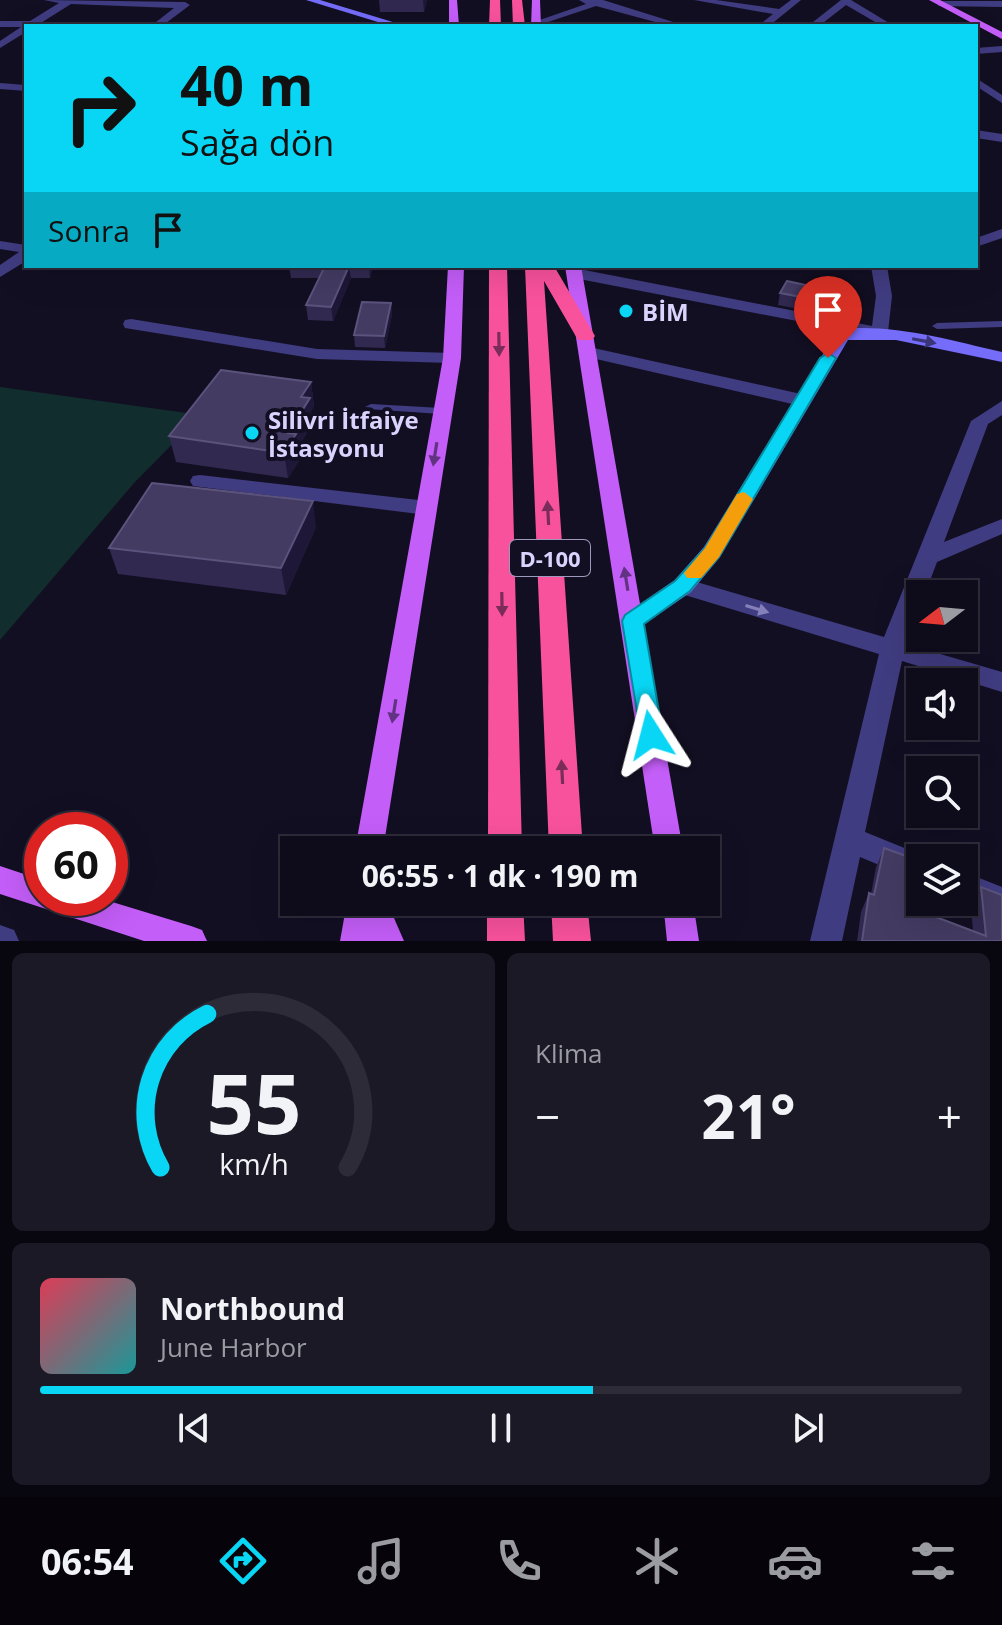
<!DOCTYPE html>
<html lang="tr">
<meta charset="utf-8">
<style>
:root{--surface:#0e0b1a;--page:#1c1927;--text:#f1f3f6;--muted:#9b9ba2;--line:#2e2b39;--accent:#08d6f4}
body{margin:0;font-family:"Open Sans",sans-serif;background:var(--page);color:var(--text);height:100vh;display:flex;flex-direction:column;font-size:30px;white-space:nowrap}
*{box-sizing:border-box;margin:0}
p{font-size:26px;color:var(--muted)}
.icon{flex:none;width:44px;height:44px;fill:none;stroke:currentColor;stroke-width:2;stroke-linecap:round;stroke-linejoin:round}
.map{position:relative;height:941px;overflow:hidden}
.side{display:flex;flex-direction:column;gap:12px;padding:12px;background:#08060e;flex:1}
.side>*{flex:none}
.banner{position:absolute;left:24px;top:24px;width:954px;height:244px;border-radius:0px;box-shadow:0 8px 32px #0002,0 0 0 2px var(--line);background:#08d6f4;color:#111;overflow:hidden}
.needle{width:52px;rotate:254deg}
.controls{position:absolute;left:906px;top:580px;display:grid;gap:16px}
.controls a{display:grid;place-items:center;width:72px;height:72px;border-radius:0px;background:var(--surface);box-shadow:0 8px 32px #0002,0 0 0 2px var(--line);font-size:40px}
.speed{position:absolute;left:24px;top:812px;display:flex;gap:16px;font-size:40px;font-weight:700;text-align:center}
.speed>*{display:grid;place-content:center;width:104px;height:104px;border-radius:50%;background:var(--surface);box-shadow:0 8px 32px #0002,0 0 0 2px var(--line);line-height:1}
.speed .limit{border:12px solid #d22;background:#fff;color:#111}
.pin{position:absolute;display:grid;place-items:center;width:68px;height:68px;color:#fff;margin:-82px -34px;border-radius:50% 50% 50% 0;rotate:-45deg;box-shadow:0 0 8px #0007}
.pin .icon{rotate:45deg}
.me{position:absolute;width:88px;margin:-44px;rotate:351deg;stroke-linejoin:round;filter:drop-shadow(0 0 6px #0008)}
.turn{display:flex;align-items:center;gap:28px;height:168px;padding:0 24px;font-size:36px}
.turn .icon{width:104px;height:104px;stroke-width:2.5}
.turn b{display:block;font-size:56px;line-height:68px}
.then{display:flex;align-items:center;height:76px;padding:0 24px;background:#0003;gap:16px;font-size:30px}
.big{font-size:60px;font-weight:700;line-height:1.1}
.side .widget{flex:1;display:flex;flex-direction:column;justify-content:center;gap:12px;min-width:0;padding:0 28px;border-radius:12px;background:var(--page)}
.side .dial{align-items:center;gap:0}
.dial svg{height:208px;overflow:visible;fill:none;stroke:var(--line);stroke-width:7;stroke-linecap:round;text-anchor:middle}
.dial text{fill:var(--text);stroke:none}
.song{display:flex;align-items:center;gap:24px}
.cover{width:96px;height:96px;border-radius:12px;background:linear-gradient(135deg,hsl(350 70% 55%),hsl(180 70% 35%))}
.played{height:8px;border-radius:4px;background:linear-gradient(90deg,var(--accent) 60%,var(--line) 60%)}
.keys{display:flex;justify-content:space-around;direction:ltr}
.heat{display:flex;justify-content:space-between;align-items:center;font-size:44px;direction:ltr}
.side .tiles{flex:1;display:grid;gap:12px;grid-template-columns:1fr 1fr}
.widget:last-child{grid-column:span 2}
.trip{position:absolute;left:280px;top:836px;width:440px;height:80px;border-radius:0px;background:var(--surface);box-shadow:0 8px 32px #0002,0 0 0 2px var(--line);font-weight:700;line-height:80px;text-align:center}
.dock{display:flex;height:128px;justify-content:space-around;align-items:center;background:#06040a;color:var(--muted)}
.dock .icon{width:56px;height:56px}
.dock .selected{color:var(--accent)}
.dock b{font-size:36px;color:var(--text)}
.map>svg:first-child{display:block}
.green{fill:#122d2d}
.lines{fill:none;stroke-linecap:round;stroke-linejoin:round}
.lane{fill:#403c81;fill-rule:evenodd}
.street{fill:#403c81;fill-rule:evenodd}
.secondary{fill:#756dfa;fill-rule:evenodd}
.primary{fill:#c45ef9;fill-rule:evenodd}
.highway{fill:#f9529d;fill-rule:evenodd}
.wall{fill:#322951}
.shaded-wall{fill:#1e1737}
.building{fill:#443b63;stroke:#5b537c;stroke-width:2}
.oneway{fill:#3a3579}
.oneway2{fill:#7a2d5a}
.oneway3{fill:#633383}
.oneway4{fill:#8580b9}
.route{fill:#08d6f4;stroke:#058b9f;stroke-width:2}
.slow{fill:#f59e0b}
.poi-dot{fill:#08d6f4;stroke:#130f23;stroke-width:3}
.labels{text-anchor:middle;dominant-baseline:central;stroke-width:8;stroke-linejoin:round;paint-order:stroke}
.shield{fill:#130f23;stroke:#9e98bc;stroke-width:2}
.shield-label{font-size:22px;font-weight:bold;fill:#d9d3fd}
.poi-label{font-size:24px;font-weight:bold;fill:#d9d3fd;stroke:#130f23;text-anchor:start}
</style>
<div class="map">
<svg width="1002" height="941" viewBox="0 0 1002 941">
<rect width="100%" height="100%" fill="#130f23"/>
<polygon class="green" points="0,387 201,415 134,483 0,640"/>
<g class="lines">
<g class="lane">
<polygon points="1002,321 1002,327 937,329 932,326 937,323"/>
<polygon points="371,404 441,408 447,411 441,414 367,409 365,407"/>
</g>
<g class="street">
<polygon points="44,0 185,2 190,5 162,26 151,26 174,8 71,4 36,26 26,26 26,32 0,48 0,41 21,27 0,27 0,21 30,21 59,3"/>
<polygon points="579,0 603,0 686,26 670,26 596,6 539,25 531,23 586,4"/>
<polygon points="694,0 716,0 779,9 791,0 801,0 769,26 758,26 773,14"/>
<polygon points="841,0 851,0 894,26 882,26 846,5 819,26 808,26"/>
<polygon points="941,1 1002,1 1002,7 938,6"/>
<polygon points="1002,46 1002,52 976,54 976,48"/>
<polygon points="976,78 1002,95 1002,103 976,86"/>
<polygon points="0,83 26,85 26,91 0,89"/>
<polygon points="976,130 1002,134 1002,142 976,138"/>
<polygon points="1002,229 1002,238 976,247 976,238"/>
<polygon points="0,241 26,245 26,261 0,277 0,265 19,252 0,249"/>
<polygon points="871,266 887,266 892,296 888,332 880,337 574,278 566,273 574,268 872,326 876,296"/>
<polygon points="131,319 317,349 452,353 461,358 452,363 317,359 125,328 123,324 125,320"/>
<polygon points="589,347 801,394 810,400 801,406 583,356 580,352 583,348"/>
<polygon points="1002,401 1002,415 988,424 944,542 1002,519 1002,534 937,562 925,594 920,594 920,606 906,644 1002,672 1002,692 902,661 865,832 929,858 920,858 920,882 860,857 842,941 810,941 879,654 675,592 672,586 675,580 683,578 884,637 971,421"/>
<polygon points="200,475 427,501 437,508 427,515 193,486 190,481 193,476"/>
<polygon points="964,872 1002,887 1002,915 964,900"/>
<polygon points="0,925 14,930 19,941 0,941"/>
</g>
<g class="secondary">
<polygon points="306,0 320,0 406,26 391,26"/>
<path d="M 856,328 C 906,327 954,341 1002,352 L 1002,362 L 896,340 L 848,340 L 720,557 L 691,592 L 640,627 L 632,630 L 624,627 L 620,621 L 624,615 L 675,580 L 704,547 L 836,333 Z"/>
</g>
<g class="primary">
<polygon points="449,0 457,0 459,26 449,26"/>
<polygon points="532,0 540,0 541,26 531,26"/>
<polygon points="929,0 940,0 1002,32 1002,39"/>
<polygon points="448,266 464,266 461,358 383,850 355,850 443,358"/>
<polygon points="565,266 581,266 683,850 655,850"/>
<polygon points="0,866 42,880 42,898 99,898 191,926 202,930 207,941 144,941 0,894"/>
<polygon points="347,902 387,902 404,941 340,941"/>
<polygon points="663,902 693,902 699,941 667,941"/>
</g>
<g class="highway">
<polygon points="490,0 500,0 501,26 489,26"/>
<polygon points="512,0 522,0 525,26 513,26"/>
<polygon points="489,266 507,266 522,850 488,850"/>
<polygon points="525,266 554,266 595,336 592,340 578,340 544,281 583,850 549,850"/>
<polygon points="487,902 523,902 525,941 487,941"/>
<polygon points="551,902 587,902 591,941 553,941"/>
</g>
</g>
<g class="wall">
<polygon points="379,0 427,0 424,12 380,12"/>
<polygon points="289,266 373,266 370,278 351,278 333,321 308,320 306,305 319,278 291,278"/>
<polygon points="833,291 831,302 825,314 778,305 780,293"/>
<polygon points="391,303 392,315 385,348 355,347 354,335"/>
<polygon points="311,382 314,406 311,411 313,423 298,447 300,459 288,478 176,462 169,436"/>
<polygon points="316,527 286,595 118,574 109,548"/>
<polygon points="884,848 928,914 973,931 971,906 981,887 1002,941 857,941 861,912 869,893 871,894 876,867"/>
</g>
<g class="shaded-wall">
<polygon points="423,0 427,0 424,12"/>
<polygon points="349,266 351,278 333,321 331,307"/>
<polygon points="369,266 373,266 370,278"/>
<polygon points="833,291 831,302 825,314 828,302"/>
<polygon points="391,303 392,315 385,348 384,336"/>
<polygon points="311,382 314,406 311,411 313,423 298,447 300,459 288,478 284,453 288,433 301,397"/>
<polygon points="313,501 316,527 286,595 281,568"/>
</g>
<g class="building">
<polygon points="325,266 349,266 331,307 306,305"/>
<polygon points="787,281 833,291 828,302 780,293"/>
<polygon points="362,302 391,303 384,336 354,335"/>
<polygon points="221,370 311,382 301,397 310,398 288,433 296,434 284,453 169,436"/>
<polygon points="152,483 313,501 281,568 109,548"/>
<polygon points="884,848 920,861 920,902 930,902 928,914 986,936 981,887 1002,895 1002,941 862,941 869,893 874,895"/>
</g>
<defs><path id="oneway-solid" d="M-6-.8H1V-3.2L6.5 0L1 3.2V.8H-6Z" transform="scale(2)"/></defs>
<use class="oneway" href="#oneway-solid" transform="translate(924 341) rotate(11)"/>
<g class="oneway2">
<use href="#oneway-solid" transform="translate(499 344) rotate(89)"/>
<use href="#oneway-solid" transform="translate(548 513) rotate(-93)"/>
<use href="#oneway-solid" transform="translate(502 604) rotate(89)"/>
<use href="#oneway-solid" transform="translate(562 772) rotate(-93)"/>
</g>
<g class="oneway3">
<use href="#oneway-solid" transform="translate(435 454) rotate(99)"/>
<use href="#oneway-solid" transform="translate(626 579) rotate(-99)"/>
<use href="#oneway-solid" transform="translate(394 711) rotate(99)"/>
</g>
<use class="oneway4" href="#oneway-solid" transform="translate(757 609) rotate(17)"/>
<polygon class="route" points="828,353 836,358 719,557 690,591 644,624 663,735 659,742 651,745 642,742 622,621 625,615 675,581 705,548 820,358"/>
<polygon class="slow" points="744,492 753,499 719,557 701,578 687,578 684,573 705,548 737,494"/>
<g class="poi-dot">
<circle cx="626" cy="311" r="8"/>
<circle cx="252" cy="433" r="8"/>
</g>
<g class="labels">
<rect class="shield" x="510" y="540" width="80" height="36" rx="6"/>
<g class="shield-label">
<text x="550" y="558">D-100</text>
</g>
<g class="poi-label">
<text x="642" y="311">BİM</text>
<text x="268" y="419">Silivri İtfaiye<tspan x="268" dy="28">İstasyonu</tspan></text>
</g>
</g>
</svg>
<div class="controls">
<a><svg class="needle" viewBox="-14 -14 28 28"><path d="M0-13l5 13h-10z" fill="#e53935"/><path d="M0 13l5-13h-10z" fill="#9b9ba2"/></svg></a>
<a><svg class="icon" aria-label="sound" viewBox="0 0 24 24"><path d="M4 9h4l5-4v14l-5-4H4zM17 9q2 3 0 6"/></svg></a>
<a><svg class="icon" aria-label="search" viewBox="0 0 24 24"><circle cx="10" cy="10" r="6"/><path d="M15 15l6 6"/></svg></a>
<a><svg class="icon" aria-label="layers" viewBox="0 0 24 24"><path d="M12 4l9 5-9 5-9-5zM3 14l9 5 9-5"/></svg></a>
</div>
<div class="speed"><div class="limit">60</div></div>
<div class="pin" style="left:828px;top:358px;background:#d93025"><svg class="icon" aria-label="arrive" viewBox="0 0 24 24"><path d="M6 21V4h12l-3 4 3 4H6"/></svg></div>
<svg class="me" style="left:651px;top:735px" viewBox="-20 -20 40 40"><path d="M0-17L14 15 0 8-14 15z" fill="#08d6f4" stroke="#fff" stroke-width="4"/></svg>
<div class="trip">06:55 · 1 dk · 190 m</div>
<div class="banner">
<div class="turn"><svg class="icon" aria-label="right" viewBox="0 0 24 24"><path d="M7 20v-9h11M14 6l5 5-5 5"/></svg><div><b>40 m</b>Sağa dön</div></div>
<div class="then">Sonra<svg class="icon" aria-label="arrive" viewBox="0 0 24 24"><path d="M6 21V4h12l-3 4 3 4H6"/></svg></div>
</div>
</div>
<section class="side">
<div class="tiles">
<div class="widget dial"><svg viewBox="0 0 100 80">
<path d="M14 69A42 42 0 1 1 86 69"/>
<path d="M14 69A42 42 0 0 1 32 10" stroke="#08d6f4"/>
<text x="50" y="56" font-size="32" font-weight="700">55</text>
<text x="50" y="72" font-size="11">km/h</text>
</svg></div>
<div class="widget"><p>Klima</p>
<div class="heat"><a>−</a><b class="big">21°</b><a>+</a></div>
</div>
<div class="widget">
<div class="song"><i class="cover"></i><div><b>Northbound</b><p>June Harbor</p></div></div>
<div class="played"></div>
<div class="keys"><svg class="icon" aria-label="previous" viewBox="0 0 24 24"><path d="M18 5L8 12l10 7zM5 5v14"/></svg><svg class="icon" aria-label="pause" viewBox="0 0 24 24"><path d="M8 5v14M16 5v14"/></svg><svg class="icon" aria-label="next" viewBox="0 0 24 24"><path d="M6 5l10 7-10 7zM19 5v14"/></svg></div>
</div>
</div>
</section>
<nav class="dock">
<b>06:54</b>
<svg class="icon selected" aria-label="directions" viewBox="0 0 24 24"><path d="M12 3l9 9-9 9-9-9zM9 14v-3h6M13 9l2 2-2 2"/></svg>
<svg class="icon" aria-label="music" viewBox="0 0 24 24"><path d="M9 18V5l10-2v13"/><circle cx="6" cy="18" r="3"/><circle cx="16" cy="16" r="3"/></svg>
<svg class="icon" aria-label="phone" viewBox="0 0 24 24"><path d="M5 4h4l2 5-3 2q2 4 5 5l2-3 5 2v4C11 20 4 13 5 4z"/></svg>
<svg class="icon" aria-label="climate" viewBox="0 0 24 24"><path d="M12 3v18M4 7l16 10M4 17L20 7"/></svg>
<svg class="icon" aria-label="car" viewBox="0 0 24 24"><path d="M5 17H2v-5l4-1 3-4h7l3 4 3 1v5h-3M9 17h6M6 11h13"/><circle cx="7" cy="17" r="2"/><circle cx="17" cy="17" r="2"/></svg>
<svg class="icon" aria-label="filters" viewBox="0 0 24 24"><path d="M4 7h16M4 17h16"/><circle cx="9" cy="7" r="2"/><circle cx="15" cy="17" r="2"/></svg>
</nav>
